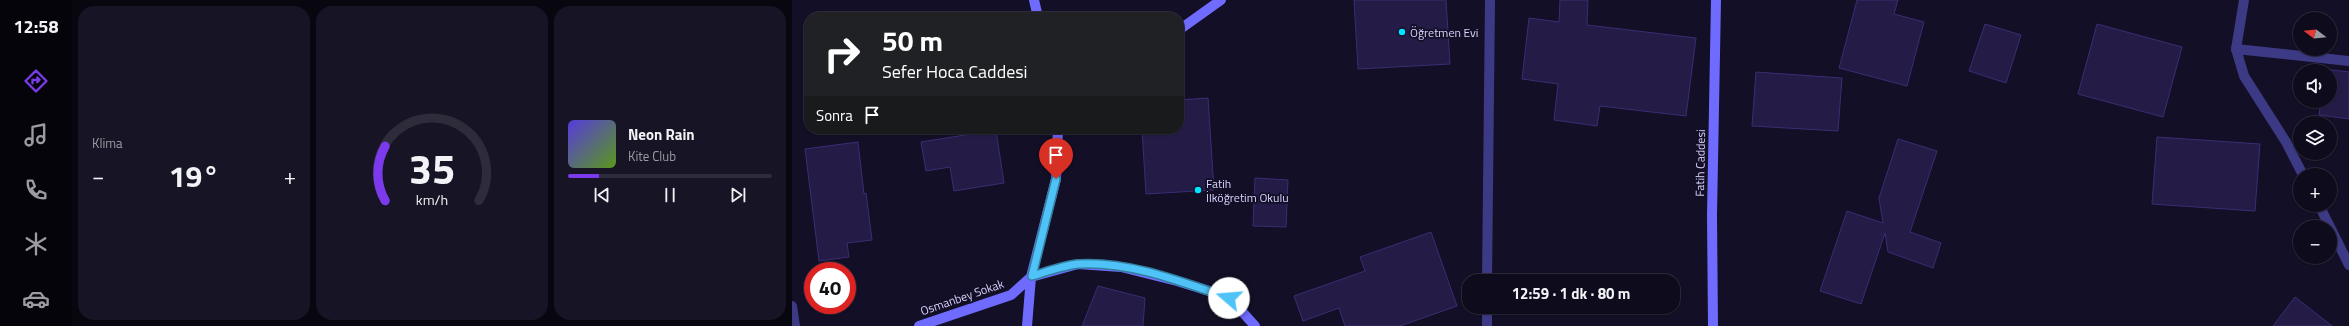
<!DOCTYPE html>
<html lang="tr">
<meta charset="utf-8">
<style>
:root{--surface:#0e0b1c;--page:#171425;--text:#f1f3f6;--muted:#9b9ba3;--line:#2e2b3b;--accent:#7c3aed}
body{margin:0;font-family:"Titillium Web",sans-serif;background:var(--page);color:var(--text);height:100vh;display:flex;flex-direction:column;font-size:15px;white-space:nowrap}
*{box-sizing:border-box;margin:0}
p{font-size:13px;color:var(--muted)}
.icon{flex:none;width:22px;height:22px;fill:none;stroke:currentColor;stroke-width:2;stroke-linecap:round;stroke-linejoin:round}
.map{position:relative;flex:1;overflow:hidden}
.drawer{display:flex;flex-direction:column;gap:6px;padding:6px;background:#08060f;width:720px}
.drawer>*{flex:none}
.banner{position:absolute;left:12px;top:12px;width:380px;height:122px;border-radius:16px;box-shadow:0 1px 3px #0004,0 0 0 1px var(--line);background:#202124;color:#fff;overflow:hidden}
.needle{width:26px;rotate:286deg}
.tools{position:absolute;left:1501px;top:12px;display:grid;gap:8px}
.tools a{display:grid;place-items:center;width:44px;height:44px;border-radius:50%;background:var(--surface);box-shadow:0 1px 3px #0004,0 0 0 1px var(--line);font-size:20px}
.speed{position:absolute;left:12px;top:262px;display:flex;gap:8px;font-size:20px;font-weight:700;text-align:center}
.speed>*{display:grid;place-content:center;width:52px;height:52px;border-radius:50%;background:var(--surface);box-shadow:0 1px 3px #0004,0 0 0 1px var(--line);line-height:1}
.speed .limit{border:6px solid #d22;background:#fff;color:#111}
.pin{position:absolute;display:grid;place-items:center;width:34px;height:34px;color:#fff;margin:-41px -17px;border-radius:50% 50% 50% 0;rotate:-45deg;box-shadow:0 0 4px #0007}
.pin .icon{rotate:45deg}
.me{position:absolute;width:44px;margin:-22px;rotate:288deg;stroke-linejoin:round;filter:drop-shadow(0 0 3px #0008)}
.turn{display:flex;align-items:center;gap:14px;height:84px;padding:0 12px;font-size:18px}
.turn .icon{width:52px;height:52px;stroke-width:2.5}
.turn b{display:block;font-size:28px;line-height:34px}
.then{display:flex;align-items:center;height:38px;padding:0 12px;background:#0003;gap:8px;font-size:15px}
.big{font-size:30px;font-weight:700;line-height:1.1}
.drawer .tile{flex:1;display:flex;flex-direction:column;justify-content:center;gap:6px;min-width:0;padding:0 14px;border-radius:16px;background:var(--page)}
.drawer .dial{align-items:center;gap:0}
.dial svg{height:104px;overflow:visible;fill:none;stroke:var(--line);stroke-width:7;stroke-linecap:round;text-anchor:middle}
.dial text{fill:var(--text);stroke:none}
.song{display:flex;align-items:center;gap:12px}
.cover{width:48px;height:48px;border-radius:6px;background:linear-gradient(135deg,hsl(250 70% 55%),hsl(90 70% 35%))}
.played{height:4px;border-radius:2px;background:linear-gradient(90deg,var(--accent) 15%,var(--line) 15%)}
.keys{display:flex;justify-content:space-around;direction:ltr}
.heat{display:flex;justify-content:space-between;align-items:center;font-size:22px;direction:ltr}
.drawer .tiles{flex:1;display:grid;gap:6px;grid-template-columns:repeat(3,1fr)}
.trip{position:absolute;left:670px;top:274px;width:218px;height:40px;border-radius:16px;background:var(--surface);box-shadow:0 1px 3px #0004,0 0 0 1px var(--line);font-weight:700;line-height:40px;text-align:center}
main{display:flex;flex:1;min-height:0}
.tab-bar{display:flex;flex-direction:column;width:72px;justify-content:space-around;align-items:center;background:#06040b;color:var(--muted)}
.tab-bar .icon{width:28px;height:28px}
.tab-bar .current{color:var(--accent)}
.tab-bar b{font-size:18px;color:var(--text)}
.map>svg:first-child{display:block}
.building{fill:#241b47;stroke:#3b2d73}
.lines{fill:none;stroke-linecap:round;stroke-linejoin:round}
.street{stroke:#3d3a85;stroke-width:10}
.secondary{stroke:#6f6bff;stroke-width:10}
.route-casing{stroke:#337fa1;stroke-width:10}
.route{stroke:#4fc3f7;stroke-width:7}
.poi-dot{fill:#00e5ff;stroke:#130f26;stroke-width:1.5}
.labels{text-anchor:middle;dominant-baseline:central;stroke-width:3.5;stroke-linejoin:round;paint-order:stroke}
.poi-label{font-size:12px;fill:#d9d4ff;stroke:#130f26;text-anchor:start}
.street-label{font-size:12px;fill:#d9d4ff;stroke:#130f26}
</style>
<main>
<nav class="tab-bar">
<b>12:58</b>
<svg class="icon current" aria-label="directions" viewBox="0 0 24 24"><path d="M12 3l9 9-9 9-9-9zM9 14v-3h6M13 9l2 2-2 2"/></svg>
<svg class="icon" aria-label="music" viewBox="0 0 24 24"><path d="M9 18V5l10-2v13"/><circle cx="6" cy="18" r="3"/><circle cx="16" cy="16" r="3"/></svg>
<svg class="icon" aria-label="phone" viewBox="0 0 24 24"><path d="M5 4h4l2 5-3 2q2 4 5 5l2-3 5 2v4C11 20 4 13 5 4z"/></svg>
<svg class="icon" aria-label="climate" viewBox="0 0 24 24"><path d="M12 3v18M4 7l16 10M4 17L20 7"/></svg>
<svg class="icon" aria-label="car" viewBox="0 0 24 24"><path d="M5 17H2v-5l4-1 3-4h7l3 4 3 1v5h-3M9 17h6M6 11h13"/><circle cx="7" cy="17" r="2"/><circle cx="17" cy="17" r="2"/></svg>
</nav>
<section class="drawer">
<div class="tiles">
<div class="tile"><p>Klima</p>
<div class="heat"><a>−</a><b class="big">19°</b><a>+</a></div>
</div>
<div class="tile dial"><svg viewBox="0 0 100 80">
<path d="M14 69A42 42 0 1 1 86 69"/>
<path d="M14 69A42 42 0 0 1 14 27" stroke="#7c3aed"/>
<text x="50" y="56" font-size="32" font-weight="700">35</text>
<text x="50" y="72" font-size="11">km/h</text>
</svg></div>
<div class="tile">
<div class="song"><i class="cover"></i><div><b>Neon Rain</b><p>Kite Club</p></div></div>
<div class="played"></div>
<div class="keys"><svg class="icon" aria-label="previous" viewBox="0 0 24 24"><path d="M18 5L8 12l10 7zM5 5v14"/></svg><svg class="icon" aria-label="pause" viewBox="0 0 24 24"><path d="M8 5v14M16 5v14"/></svg><svg class="icon" aria-label="next" viewBox="0 0 24 24"><path d="M6 5l10 7-10 7zM19 5v14"/></svg></div>
</div>
</div>
</section>
<div class="map">
<svg width="1557" height="326" viewBox="0 0 1557 326">
<rect width="100%" height="100%" fill="#130f26"/>
<g class="building">
<polygon points="562,0 654,0 658,64 566,69"/>
<polygon points="768,0 796,0 795,25 904,38 894,116 808,106 805,126 762,120 766,84 730,79 737,18 767,22"/>
<polygon points="1065,0 1106,0 1102,14 1132,22 1115,86 1047,68"/>
<polygon points="1193,24 1229,35 1214,83 1177,71"/>
<polygon points="1305,24 1390,47 1371,117 1286,94"/>
<polygon points="1533,69 1557,72 1557,119 1527,115 1529,101 1538,101 1538,71 1533,71"/>
<polygon points="964,72 1050,78 1046,131 960,126"/>
<polygon points="416,98 422,190 354,194 350,129 387,129 387,100"/>
<polygon points="204,130 212,183 162,191 158,167 134,171 129,142"/>
<polygon points="1365,137 1468,144 1463,211 1360,204"/>
<polygon points="1106,139 1145,151 1118,232 1149,243 1141,268 1096,252 1093,233 1069,304 1028,291 1055,211 1091,223 1087,198"/>
<polygon points="66,142 72,194 74,193 80,240 55,243 57,257 27,261 13,149"/>
<polygon points="463,178 496,180 494,227 461,226"/>
<polygon points="639,232 665,306 608,326 553,326 547,308 511,321 502,296 573,271 568,257"/>
<polygon points="306,286 353,298 351,326 290,326"/>
<polygon points="1503,297 1540,326 1481,326"/>
</g>
<g class="lines">
<g class="street">
<polyline points="1452,0 1444,49 1452,76 1494,142 1511,175"/>
<polyline points="1444,49 1557,61"/>
<polyline points="1527,205 1557,265"/>
<polyline points="695,281 698,0"/>
<polyline points="0,306 3,326"/>
<polyline points="695,326 695,307"/>
</g>
<g class="secondary">
<polyline points="242,0 246,17"/>
<polyline points="387,30 429,0"/>
<polyline points="127,326 219,295 239,277 286,264 329,267 385,281 437,297 463,326"/>
<polyline points="235,326 239,277 264,179 266,129"/>
<polyline points="921,326 920,215 924,0"/>
</g>
</g>
<g class="lines">
<defs>
<path id="route" d="M 264,179 L 240,276 C 254,272 272,265 287,264 C 337,261 390,282 437,298"/>
</defs>
<use href="#route" class="route-casing"/>
<use href="#route" class="route"/>
</g>
<g class="poi-dot">
<circle cx="610" cy="32" r="4"/>
<circle cx="406" cy="190" r="4"/>
</g>
<g class="labels">
<g class="poi-label">
<text x="618" y="32">Öğretmen Evi</text>
<text x="414" y="183">Fatih<tspan x="414" dy="14">İlköğretim Okulu</tspan></text>
</g>
<g class="street-label">
<text transform="translate(908 163) rotate(-89)">Fatih Caddesi</text>
<text transform="translate(170 297) rotate(-19)">Osmanbey Sokak</text>
</g>
</g>
</svg>
<div class="tools">
<a><svg class="needle" viewBox="-14 -14 28 28"><path d="M0-13l5 13h-10z" fill="#e53935"/><path d="M0 13l5-13h-10z" fill="#9b9ba3"/></svg></a>
<a><svg class="icon" aria-label="sound" viewBox="0 0 24 24"><path d="M4 9h4l5-4v14l-5-4H4zM17 9q2 3 0 6"/></svg></a>
<a><svg class="icon" aria-label="layers" viewBox="0 0 24 24"><path d="M12 4l9 5-9 5-9-5zM3 14l9 5 9-5"/></svg></a>
<a>+</a>
<a>−</a>
</div>
<div class="speed"><div class="limit">40</div></div>
<div class="pin" style="left:264px;top:179px;background:#d93025"><svg class="icon" aria-label="arrive" viewBox="0 0 24 24"><path d="M6 21V4h12l-3 4 3 4H6"/></svg></div>
<svg class="me" style="left:437px;top:298px" viewBox="-20 -20 40 40"><circle r="19" fill="#fff"/><path d="M0-13L10 11 0 6-10 11z" fill="#4fc3f7"/></svg>
<div class="trip">12:59 · 1 dk · 80 m</div>
<div class="banner">
<div class="turn"><svg class="icon" aria-label="right" viewBox="0 0 24 24"><path d="M7 20v-9h11M14 6l5 5-5 5"/></svg><div><b>50 m</b>Sefer Hoca Caddesi</div></div>
<div class="then">Sonra<svg class="icon" aria-label="arrive" viewBox="0 0 24 24"><path d="M6 21V4h12l-3 4 3 4H6"/></svg></div>
</div>
</div>
</main>
